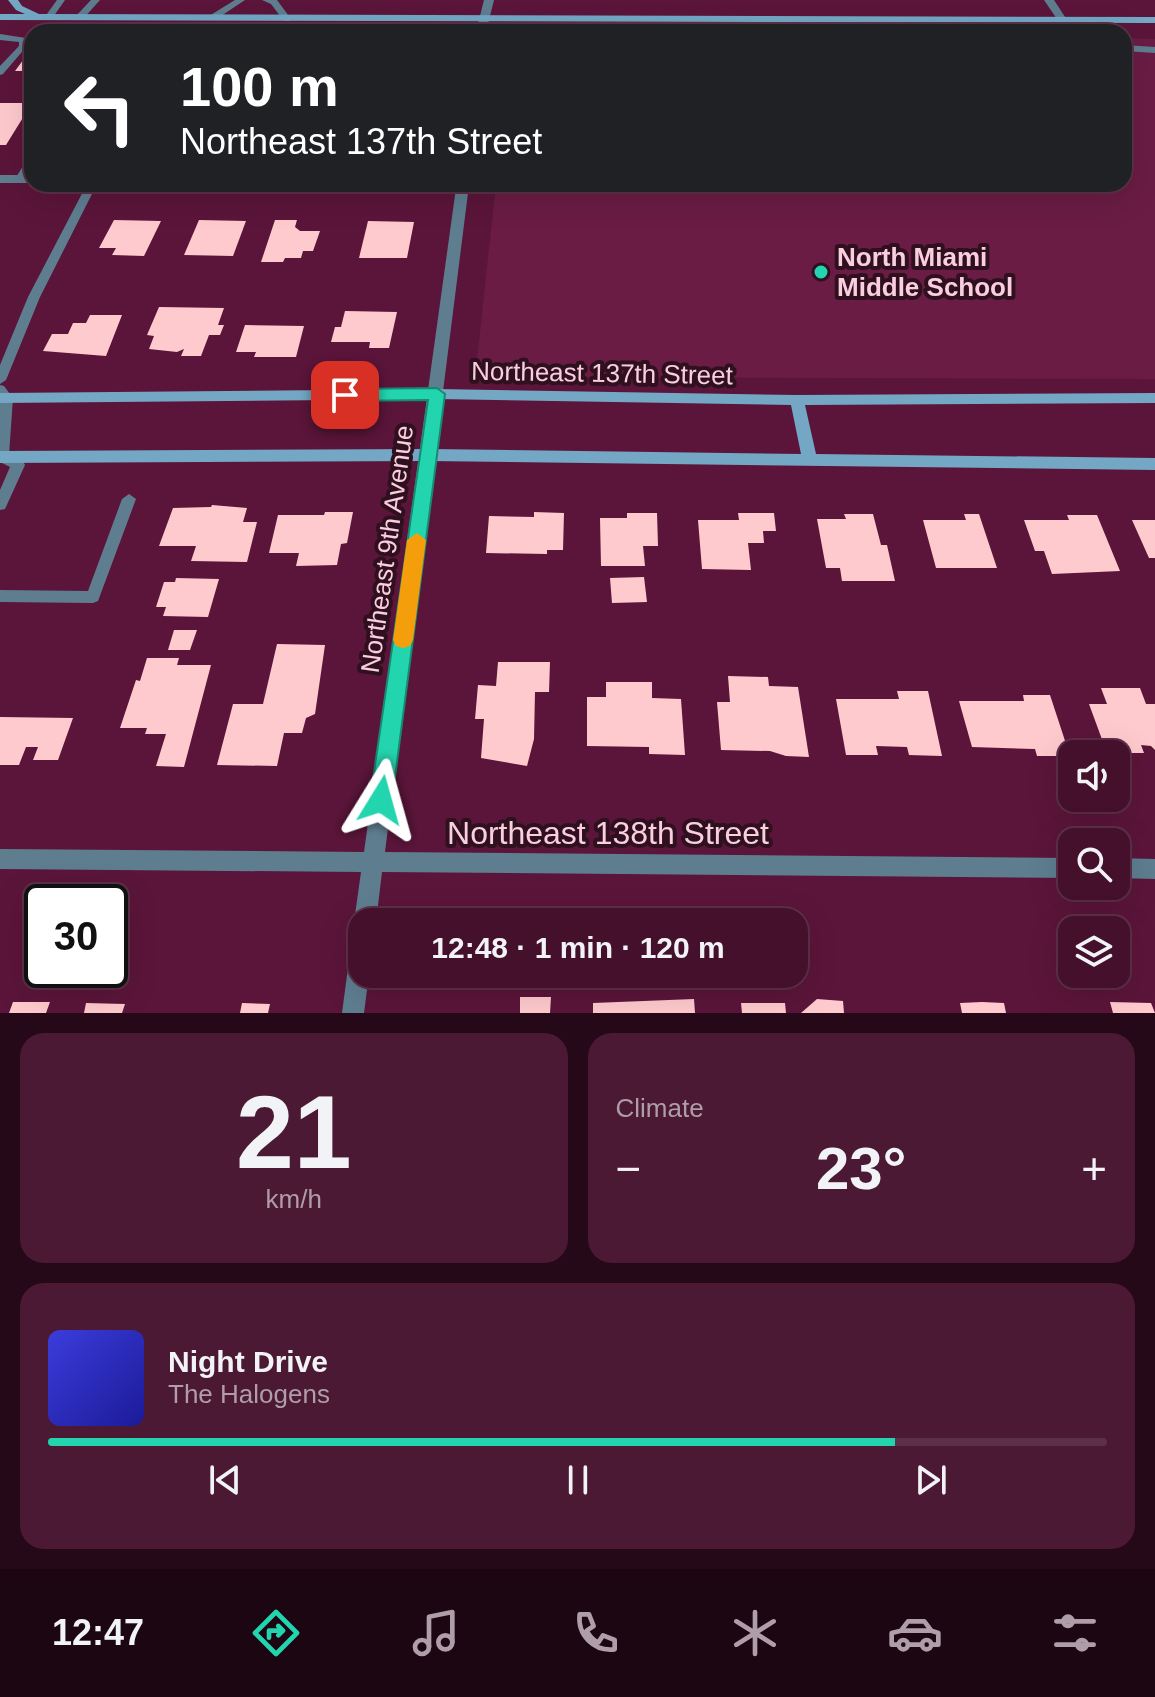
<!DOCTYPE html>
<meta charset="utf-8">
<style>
:root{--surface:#44102c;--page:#4b1934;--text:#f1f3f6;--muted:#af9da9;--line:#5c3048;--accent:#23d5af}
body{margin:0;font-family:Helvetica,sans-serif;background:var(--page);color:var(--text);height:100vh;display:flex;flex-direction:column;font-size:30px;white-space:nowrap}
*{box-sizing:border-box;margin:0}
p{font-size:26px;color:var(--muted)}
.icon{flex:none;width:44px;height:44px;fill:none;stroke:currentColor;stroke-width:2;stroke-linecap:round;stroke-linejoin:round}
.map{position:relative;height:1013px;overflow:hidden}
.details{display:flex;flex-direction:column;gap:20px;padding:20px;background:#250918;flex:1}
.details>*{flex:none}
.guide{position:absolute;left:24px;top:24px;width:1108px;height:168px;border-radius:24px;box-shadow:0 8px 32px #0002,0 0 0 2px var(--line);background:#202124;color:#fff;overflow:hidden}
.buttons{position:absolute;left:1058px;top:740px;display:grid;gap:16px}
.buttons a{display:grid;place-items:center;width:72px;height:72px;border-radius:16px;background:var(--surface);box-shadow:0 8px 32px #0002,0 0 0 2px var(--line);font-size:40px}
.speed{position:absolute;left:24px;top:884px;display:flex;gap:16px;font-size:40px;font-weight:700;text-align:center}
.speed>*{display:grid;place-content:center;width:104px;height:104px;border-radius:50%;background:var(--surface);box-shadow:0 8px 32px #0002,0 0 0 2px var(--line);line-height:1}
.speed .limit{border:4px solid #111;border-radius:12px;background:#fff;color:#111}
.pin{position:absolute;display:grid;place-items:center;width:68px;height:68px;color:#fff;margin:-34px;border-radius:16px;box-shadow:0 4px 12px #0006}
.me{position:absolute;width:88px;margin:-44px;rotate:8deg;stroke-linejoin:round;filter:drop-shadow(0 0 6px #0008)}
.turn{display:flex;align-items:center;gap:28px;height:168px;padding:0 24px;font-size:36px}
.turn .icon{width:104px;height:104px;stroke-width:2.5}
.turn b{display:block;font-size:56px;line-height:68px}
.big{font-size:60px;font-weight:700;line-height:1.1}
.details .widget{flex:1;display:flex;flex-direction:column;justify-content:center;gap:12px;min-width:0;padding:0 28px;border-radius:24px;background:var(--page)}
.details .dial{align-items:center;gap:0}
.dial b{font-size:104px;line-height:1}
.song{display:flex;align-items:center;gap:24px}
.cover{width:96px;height:96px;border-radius:12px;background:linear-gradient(135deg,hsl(240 70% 55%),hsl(240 70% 35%))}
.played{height:8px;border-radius:4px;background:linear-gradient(90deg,var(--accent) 80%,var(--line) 80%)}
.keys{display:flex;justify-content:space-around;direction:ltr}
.heat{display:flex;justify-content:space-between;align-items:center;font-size:44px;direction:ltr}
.details .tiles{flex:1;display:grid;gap:20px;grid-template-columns:1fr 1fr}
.widget:last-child{grid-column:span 2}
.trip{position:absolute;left:348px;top:908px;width:460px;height:80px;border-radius:24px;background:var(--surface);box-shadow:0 8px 32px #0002,0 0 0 2px var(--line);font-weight:700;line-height:80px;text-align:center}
.tabs{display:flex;height:128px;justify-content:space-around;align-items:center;background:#1b0612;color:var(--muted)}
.tabs .icon{width:56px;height:56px}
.tabs .on{color:var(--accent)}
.tabs b{font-size:36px;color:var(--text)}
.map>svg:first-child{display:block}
.built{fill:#6a1c44}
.building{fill:#ffcace}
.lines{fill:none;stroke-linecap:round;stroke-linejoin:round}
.lane{fill:#5e7e90;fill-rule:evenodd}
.street{fill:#5e7e90;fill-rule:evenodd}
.secondary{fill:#73a7c4;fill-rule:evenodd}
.route{fill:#23d5af;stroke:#178a72;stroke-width:2}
.slow{fill:#f59e0b}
.poi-dot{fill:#23d5af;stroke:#2f101f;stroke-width:3}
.labels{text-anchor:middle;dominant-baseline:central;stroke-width:8;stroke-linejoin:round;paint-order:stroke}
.poi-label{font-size:26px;font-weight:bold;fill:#facedf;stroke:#2f101f;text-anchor:start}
.street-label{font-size:26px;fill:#facedf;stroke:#2f101f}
.near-street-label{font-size:32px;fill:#facedf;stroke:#2f101f}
</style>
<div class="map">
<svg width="1155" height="1013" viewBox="0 0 1155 1013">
<rect width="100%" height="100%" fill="#5b153a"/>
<polygon class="built" points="1124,38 1155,39 1155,379 507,377 487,371 477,360 496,184 1124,184"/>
<g class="building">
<polygon points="32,48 32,71 15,71"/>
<polygon points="0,103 32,103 6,145 0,145"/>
<polygon points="114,220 161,221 144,256 112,255 116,248 99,248"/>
<polygon points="199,220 246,221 233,256 184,255"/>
<polygon points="275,220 297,220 295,227 300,231 320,231 313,251 303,251 301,258 285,258 283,262 261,262"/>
<polygon points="368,221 414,222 407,258 359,258"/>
<polygon points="159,307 224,308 218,325 224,325 220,335 209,335 201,356 181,356 184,349 177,352 149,349 154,336 147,335"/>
<polygon points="345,311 397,312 389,348 369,348 370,342 331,342 335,327 341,327"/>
<polygon points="90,315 122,315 106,356 43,351 52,334 68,334 73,323 86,323"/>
<polygon points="245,325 304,326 296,357 254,357 256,352 236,352"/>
<polygon points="212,505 247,508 243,522 257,522 247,562 191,561 196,546 159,546 173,508 211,507"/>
<polygon points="325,512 353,512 347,543 341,544 337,565 296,566 299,553 269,553 278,515 324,515"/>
<polygon points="534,512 564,513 563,550 547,550 547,554 486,553 489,516 534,517"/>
<polygon points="627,513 657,513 658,546 643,546 645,566 601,566 600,518 627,518"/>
<polygon points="738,513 774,513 776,531 763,531 764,543 748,543 751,570 702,569 698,520 739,520"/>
<polygon points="844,514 873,514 881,545 887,545 895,581 842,581 840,568 826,568 817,519 846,519"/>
<polygon points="964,514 979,514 997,568 936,568 923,520 966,520"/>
<polygon points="1067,515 1097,515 1120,571 1052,574 1044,551 1035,551 1024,520 1069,520"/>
<polygon points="1132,520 1155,520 1155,558 1149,558"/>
<polygon points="644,577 647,602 612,603 610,578"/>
<polygon points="176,578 219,579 208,617 163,616 166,607 156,607 164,582 175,582"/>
<polygon points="174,630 197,630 190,650 168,650"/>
<polygon points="277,644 325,645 315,714 306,718 302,733 284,733 277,766 217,765 233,704 263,704"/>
<polygon points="147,658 179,658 177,665 211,665 184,767 156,766 166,734 145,734 147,728 120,728 136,680 140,681"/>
<polygon points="498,662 550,662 549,692 535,692 534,739 527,766 481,758 484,719 475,719 478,685 496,686"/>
<polygon points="728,676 768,677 769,686 798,687 809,757 786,756 770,751 721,750 717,702 730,702"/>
<polygon points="606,682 652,682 652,698 681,699 685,755 649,754 649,747 587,746 587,697 606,697"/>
<polygon points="1101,688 1140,688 1146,704 1155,704 1155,750 1151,746 1141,745 1144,753 1107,753 1089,704 1107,704"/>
<polygon points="897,691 928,691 942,756 909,755 907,747 876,746 878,755 846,755 836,699 899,699"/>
<polygon points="1023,695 1050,695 1070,756 1037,756 1035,749 972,747 959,701 1024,701"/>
<polygon points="0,717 73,718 58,760 33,760 38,747 26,747 19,765 0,765"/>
<polygon points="520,997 551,997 550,1013 520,1013"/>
<polygon points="694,999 695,1013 593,1013 593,1003"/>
<polygon points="817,999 843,1001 844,1013 801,1013"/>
<polygon points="13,1002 50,1002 46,1013 9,1013"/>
<polygon points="982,1002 1004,1003 1006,1013 962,1013 960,1003"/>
<polygon points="1110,1002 1151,1003 1155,1013 1113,1013"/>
<polygon points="86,1003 125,1004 122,1013 84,1013"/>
<polygon points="242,1003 270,1004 268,1013 240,1013"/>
<polygon points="741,1003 785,1003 786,1013 742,1013"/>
</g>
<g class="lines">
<g class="lane">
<polygon points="57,0 65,0 51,20 45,20 44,18"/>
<polygon points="91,0 100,0 82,20 76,20 76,16"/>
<polygon points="235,0 245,0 215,20 209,20 209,16"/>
<polygon points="262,0 277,0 291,19 290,21 284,21 271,4"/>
<polygon points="1050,18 1056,18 1066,32 1058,32 1049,20"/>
<polygon points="0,34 26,38 27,46 3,74 0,75 0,66 19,46 19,42 0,40"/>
<polygon points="1124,45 1155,47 1155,53 1124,51"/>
<polygon points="32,157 32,168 25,179 16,181 15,179 28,158"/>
<polygon points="87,184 97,184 40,297 6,380 0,384 0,365 28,297"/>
<polygon points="0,385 4,386 13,398 9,455 23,461 25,465 5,509 0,510 0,490 10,467 0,462"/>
<polygon points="129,494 136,499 98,601 93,603 0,602 0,590 88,591 122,499"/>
</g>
<g class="street">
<polygon points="484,0 494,0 486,32 476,32"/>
<polygon points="1044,0 1054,0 1067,20 1065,22 1059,22"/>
<rect x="0" y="175" width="32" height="8"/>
<polygon points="386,184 469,185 385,852 1072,858 1072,878 382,872 376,922 362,922 362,931 357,930 354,922 361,872 0,869 0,849 364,852 456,188 392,188"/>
<polygon points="1116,858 1155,859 1155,879 1116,878"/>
<polygon points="362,934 362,974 369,974 364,1013 342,1013 351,945 354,937"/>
</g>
<g class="secondary">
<polygon points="8,0 18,0 22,6 39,14 1155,17 1155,23 0,20 0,14 25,14 16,10"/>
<polygon points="437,389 797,395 1155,393 1155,403 805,405 816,454 1155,458 1155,470 429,461 0,463 0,451 429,449 801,454 791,405 437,399 0,403 0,393"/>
</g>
</g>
<polygon class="route" points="437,388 445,394 392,800 389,808 381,811 373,808 370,800 428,400 345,401 337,395 345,389"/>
<polygon class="slow" points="417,533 426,540 413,640 410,646 403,648 396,646 393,640 407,540"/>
<circle class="poi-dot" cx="821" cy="272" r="8"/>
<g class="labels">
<g class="poi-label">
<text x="837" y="257">North Miami<tspan x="837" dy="30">Middle School</tspan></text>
</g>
<g class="street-label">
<text transform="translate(602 373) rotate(1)">Northeast 137th Street</text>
<text transform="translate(387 549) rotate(-82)">Northeast 9th Avenue</text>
</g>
<g class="near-street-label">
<text x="608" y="833">Northeast 138th Street</text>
</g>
</g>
</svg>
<div class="buttons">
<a><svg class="icon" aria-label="sound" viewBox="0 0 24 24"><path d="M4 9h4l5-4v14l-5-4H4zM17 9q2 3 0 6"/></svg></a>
<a><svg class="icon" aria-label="search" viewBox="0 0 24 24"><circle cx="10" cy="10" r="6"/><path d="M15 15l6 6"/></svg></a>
<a><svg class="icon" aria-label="layers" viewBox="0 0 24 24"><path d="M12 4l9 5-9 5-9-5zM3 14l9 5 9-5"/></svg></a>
</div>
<div class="speed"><div class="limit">30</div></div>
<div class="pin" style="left:345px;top:395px;background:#d93025"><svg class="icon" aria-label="arrive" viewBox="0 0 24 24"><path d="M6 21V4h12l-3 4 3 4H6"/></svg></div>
<svg class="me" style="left:381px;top:800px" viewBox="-20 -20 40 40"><path d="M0-17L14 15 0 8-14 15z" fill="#23d5af" stroke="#fff" stroke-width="4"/></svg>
<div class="trip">12:48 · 1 min · 120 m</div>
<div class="guide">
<div class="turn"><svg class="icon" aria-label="left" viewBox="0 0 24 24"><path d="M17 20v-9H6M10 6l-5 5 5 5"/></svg><div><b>100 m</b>Northeast 137th Street</div></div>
</div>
</div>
<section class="details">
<div class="tiles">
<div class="widget dial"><b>21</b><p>km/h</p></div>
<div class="widget"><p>Climate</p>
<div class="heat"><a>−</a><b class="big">23°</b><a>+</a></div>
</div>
<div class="widget">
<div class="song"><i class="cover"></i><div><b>Night Drive</b><p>The Halogens</p></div></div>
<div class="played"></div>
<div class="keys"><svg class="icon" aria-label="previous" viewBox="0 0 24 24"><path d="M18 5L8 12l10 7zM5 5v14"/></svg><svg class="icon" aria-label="pause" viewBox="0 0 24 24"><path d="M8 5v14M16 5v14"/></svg><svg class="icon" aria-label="next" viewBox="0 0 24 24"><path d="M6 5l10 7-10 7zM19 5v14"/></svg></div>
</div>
</div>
</section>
<nav class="tabs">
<b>12:47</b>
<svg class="icon on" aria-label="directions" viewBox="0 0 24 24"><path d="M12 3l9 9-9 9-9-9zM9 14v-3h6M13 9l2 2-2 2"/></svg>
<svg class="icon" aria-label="music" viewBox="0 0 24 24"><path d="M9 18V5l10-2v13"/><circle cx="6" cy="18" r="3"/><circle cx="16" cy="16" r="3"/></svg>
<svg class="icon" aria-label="phone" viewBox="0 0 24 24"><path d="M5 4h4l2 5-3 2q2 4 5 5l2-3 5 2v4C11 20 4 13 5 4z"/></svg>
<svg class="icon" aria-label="climate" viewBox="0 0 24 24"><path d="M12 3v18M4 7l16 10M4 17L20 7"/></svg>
<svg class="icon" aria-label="car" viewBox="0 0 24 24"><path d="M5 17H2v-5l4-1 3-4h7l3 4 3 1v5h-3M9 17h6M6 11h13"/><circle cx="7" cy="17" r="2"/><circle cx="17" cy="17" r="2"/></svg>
<svg class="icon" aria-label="filters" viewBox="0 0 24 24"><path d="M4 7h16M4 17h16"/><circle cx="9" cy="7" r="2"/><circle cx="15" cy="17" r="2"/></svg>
</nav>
